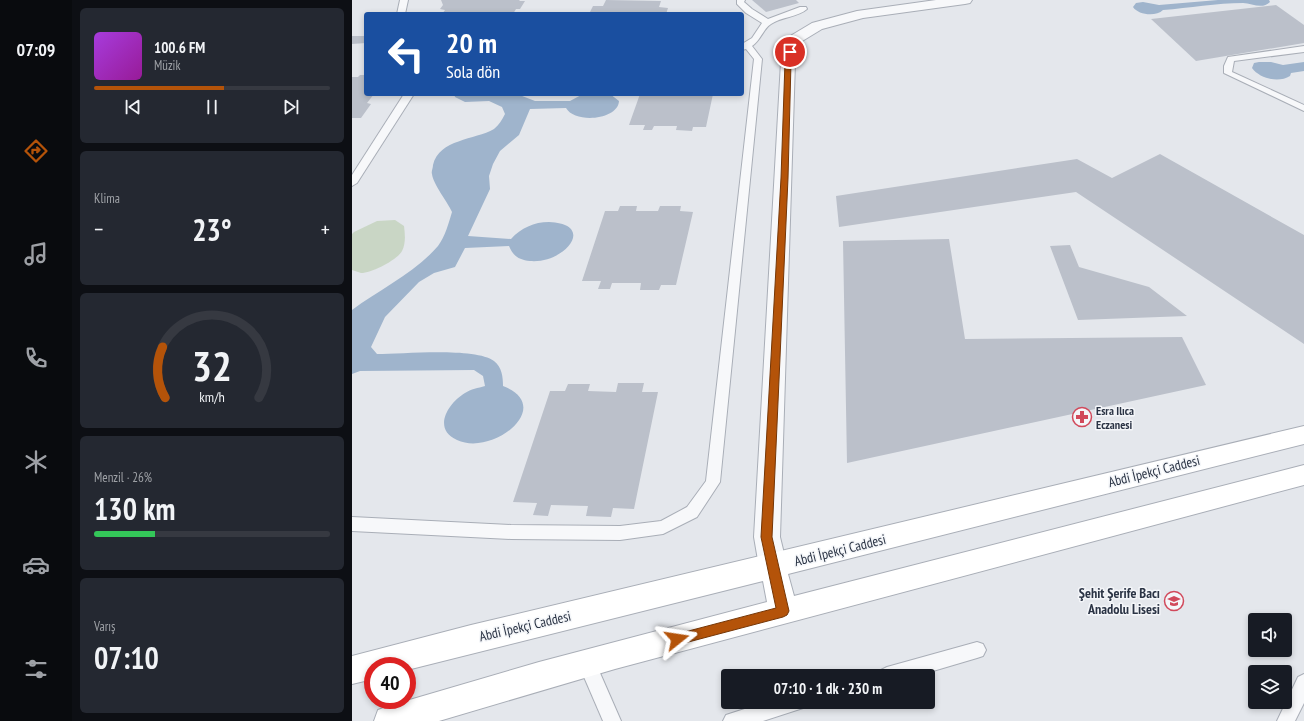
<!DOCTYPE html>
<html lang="tr">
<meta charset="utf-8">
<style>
:root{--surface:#171b24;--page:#242831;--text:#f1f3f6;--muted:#9ea1a6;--line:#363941;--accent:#b45309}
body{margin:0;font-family:"PT Sans Narrow",sans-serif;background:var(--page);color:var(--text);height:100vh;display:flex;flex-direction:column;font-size:15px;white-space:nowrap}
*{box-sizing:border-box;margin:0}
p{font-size:13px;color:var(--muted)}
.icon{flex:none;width:22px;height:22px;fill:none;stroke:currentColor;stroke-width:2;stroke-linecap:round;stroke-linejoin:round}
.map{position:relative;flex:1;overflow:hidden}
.drawer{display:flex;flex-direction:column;gap:8px;padding:8px;background:#0d0f14;width:280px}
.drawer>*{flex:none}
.banner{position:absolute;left:12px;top:12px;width:380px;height:84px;border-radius:4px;box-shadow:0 2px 6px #0003;background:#1a4fa0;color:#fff;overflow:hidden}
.tools{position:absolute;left:896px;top:613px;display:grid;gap:8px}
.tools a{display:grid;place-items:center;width:44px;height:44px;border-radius:4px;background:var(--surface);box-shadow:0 2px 6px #0003;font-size:20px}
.speed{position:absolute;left:12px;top:657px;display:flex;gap:8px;font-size:20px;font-weight:700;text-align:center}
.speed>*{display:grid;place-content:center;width:52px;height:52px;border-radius:50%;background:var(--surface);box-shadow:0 2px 6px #0003;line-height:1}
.speed .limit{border:6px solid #d22;background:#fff;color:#111}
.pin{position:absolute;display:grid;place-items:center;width:34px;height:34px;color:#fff;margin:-17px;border:2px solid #fff;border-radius:50%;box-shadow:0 1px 4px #0007}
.me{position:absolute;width:44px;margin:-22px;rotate:75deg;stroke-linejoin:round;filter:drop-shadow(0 0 3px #0008)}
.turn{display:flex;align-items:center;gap:14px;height:84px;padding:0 16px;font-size:18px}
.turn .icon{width:52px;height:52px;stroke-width:2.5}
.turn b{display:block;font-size:28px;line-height:34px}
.big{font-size:30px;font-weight:800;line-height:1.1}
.drawer .widget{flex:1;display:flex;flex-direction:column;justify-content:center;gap:6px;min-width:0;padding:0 14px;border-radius:6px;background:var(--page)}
.drawer .dial{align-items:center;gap:0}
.dial svg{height:104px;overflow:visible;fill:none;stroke:var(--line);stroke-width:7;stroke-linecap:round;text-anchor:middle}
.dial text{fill:var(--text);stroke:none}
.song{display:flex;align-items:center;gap:12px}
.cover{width:48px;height:48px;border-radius:6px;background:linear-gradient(135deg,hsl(280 70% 55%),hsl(300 70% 35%))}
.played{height:4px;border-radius:2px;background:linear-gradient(90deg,var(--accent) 55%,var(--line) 55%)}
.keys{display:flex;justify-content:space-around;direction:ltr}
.heat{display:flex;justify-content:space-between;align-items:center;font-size:22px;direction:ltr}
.charge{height:6px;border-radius:3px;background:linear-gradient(90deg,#34c759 26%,var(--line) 0)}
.trip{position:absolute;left:369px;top:669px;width:214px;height:40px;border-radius:4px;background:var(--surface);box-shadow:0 2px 6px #0003;font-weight:800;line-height:40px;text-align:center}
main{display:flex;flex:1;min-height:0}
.tab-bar{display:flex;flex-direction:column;width:72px;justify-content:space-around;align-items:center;background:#090b0e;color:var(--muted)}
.tab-bar .icon{width:28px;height:28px}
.tab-bar .selected{color:var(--accent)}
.tab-bar b{font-size:18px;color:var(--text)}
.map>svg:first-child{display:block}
.green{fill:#c9d6c5}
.water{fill:#9fb4cc}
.building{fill:#bbc0ca}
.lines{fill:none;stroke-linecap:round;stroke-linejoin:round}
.lane-casing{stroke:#a9aeb7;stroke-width:2}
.street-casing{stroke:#a9aeb7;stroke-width:2}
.secondary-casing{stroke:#a9aeb7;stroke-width:2}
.lane{fill:#f7f8fa;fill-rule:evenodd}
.street{fill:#f7f8fa;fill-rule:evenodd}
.secondary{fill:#fff;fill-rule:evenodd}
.route{fill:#b45309;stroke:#753606}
.labels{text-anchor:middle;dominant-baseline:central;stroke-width:3;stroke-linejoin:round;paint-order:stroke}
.poi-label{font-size:12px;font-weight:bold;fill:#2b3445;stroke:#f4f6f9;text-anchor:start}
.near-street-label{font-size:14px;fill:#2b3445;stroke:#f4f6f9}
.near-poi-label{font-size:14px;font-weight:bold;fill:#2b3445;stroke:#f4f6f9;text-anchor:end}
</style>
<main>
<nav class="tab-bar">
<b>07:09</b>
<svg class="icon selected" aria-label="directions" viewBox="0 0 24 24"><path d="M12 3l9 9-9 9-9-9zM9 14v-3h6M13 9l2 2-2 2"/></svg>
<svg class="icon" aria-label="music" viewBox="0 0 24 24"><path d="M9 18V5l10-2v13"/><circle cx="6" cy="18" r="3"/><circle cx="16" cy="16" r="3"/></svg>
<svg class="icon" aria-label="phone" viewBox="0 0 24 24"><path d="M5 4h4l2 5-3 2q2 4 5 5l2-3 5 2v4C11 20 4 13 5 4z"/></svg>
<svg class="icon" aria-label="climate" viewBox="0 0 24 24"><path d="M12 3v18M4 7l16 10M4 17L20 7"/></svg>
<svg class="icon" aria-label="car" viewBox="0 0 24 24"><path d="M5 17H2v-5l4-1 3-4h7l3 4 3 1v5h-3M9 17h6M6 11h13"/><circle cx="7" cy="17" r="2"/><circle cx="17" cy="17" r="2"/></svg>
<svg class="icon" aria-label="filters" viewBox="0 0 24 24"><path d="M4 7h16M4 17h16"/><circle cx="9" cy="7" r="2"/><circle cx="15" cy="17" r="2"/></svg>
</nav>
<section class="drawer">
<div class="widget">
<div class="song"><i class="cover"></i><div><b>100.6 FM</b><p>Müzik</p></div></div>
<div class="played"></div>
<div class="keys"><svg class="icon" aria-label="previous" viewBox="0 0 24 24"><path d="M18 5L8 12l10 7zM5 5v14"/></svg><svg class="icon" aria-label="pause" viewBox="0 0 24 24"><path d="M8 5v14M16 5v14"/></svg><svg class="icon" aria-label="next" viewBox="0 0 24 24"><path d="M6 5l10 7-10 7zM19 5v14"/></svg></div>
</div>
<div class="widget"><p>Klima</p>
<div class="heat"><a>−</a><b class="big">23°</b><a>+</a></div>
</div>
<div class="widget dial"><svg viewBox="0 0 100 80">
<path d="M14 69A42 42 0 1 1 86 69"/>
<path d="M14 69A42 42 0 0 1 12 30" stroke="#b45309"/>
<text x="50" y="56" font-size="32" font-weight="700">32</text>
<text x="50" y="72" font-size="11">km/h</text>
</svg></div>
<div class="widget"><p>Menzil · 26%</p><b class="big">130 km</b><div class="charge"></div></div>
<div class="widget"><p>Varış</p><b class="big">07:10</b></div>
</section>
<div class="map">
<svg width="952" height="721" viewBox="0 0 952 721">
<rect width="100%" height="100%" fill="#e4e7ec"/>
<path class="green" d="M 43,220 L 52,226 C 53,234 54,243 50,251 C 45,260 20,273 9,273 C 6,272 3,271 0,270 L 0,234 L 2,232 L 25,221 Z"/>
<g class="water">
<path d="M 866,0 L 917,0 L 918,2 C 910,10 900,3 891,3 C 865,3 837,8 811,10 C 804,17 786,15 781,7 L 784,3 L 791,2 L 807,5 Z"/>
<path d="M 907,62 L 919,62 L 931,65 L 952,62 L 952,71 L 939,73 L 938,76 C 927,83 908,79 900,68 L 902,63 Z"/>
<path d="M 102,94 L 165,94 L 183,101 L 218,101 L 231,94 L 258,94 L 267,101 C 266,120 223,124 214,108 L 178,109 L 167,135 L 148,151 L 141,164 L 137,176 L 138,189 L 116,236 L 159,239 C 169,228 182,222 197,222 C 245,224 213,264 178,261 C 167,260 161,256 157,246 L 113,248 L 103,267 L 82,273 L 67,282 L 33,317 L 19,347 L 25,354 C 51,354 123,347 142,361 C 150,367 151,377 151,386 C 204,406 141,457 105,440 C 80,429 96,403 113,393 C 119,389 126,388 133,386 L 131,376 L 122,370 L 8,371 L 0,374 L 0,310 C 28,289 63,273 86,246 C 93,237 97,222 100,212 C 95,201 81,184 80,174 C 79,172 81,168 81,165 C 87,139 123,140 142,129 C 147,125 150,120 153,114 L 150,107 L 137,101 L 113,102 L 103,97 Z"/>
</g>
<g class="building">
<polygon points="89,0 168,0 167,1 173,1 168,9 164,9 161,14 90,14 93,10 88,9 91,5"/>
<polygon points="254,0 309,1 307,7 316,8 314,14 237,14 241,6 251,6"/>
<polygon points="400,0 444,0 447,3 414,12"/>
<polygon points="924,5 952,25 952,43 844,61 799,19"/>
<polygon points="0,36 14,36 14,43 0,44"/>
<polygon points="8,75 14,75 14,94 22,94 15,103 19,104 9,118 0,118 0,77 6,77"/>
<polygon points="288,94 361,94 354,127 341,127 340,131 324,130 325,126 302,126 300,130 291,130 293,125 277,125"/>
<polygon points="808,154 952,235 952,344 724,192 487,227 484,196 725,159 760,178"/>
<polygon points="268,206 285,206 284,211 306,211 308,206 329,206 328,211 341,212 324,285 309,285 307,290 288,290 289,283 260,283 258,289 246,289 249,281 230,281 253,211 266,211"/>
<polygon points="597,239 613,339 830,337 854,385 495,463 491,241"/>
<polygon points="718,245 727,267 797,287 835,316 726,320 698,246"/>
<polygon points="266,383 292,383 290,392 306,392 282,509 261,508 259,517 234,516 236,506 199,505 196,516 181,515 185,503 161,502 198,391 213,391 216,384 238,384 236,391 264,392"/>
</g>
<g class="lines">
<defs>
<g id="lane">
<polygon points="48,0 56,0 53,14 45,14"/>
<path d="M 385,0 L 393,0 L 392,2 L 400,9 L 416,19 L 448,7 L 454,7 L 455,9 C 446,17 429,17 419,24 C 411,29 409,40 400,46 L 410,59 L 368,482 L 345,517 L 311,534 L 268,540 L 159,539 L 0,531 L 0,517 L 159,525 L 268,526 L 309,521 L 335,507 L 354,481 L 402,59 L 394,49 L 390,50 L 390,44 L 400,38 L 410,23 L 394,13 L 385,4 Z"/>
<polygon points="952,46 952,52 882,61 880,72 952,105 952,111 872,73 872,66 876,57"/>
<polygon points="52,94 62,94 5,183 0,186 0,175"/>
<polygon points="625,642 631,644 634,650 631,656 625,658 564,676 526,676 529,670 535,667"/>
<polygon points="235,655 241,657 269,721 251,721 226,663 229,657"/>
<polygon points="952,674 952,703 943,721 925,721 946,677"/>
<polygon points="414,702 454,702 451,708 411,721 371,721 374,715"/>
</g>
<polygon id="street" points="584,0 620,0 618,3 613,4 511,18 470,29 447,43 443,62 428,537 435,566 431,575 421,578 411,575 407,566 402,537 429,62 433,41 435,38 460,23 505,11"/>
<polygon id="secondary" points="952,426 952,444 436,574 442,596 952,465 952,485 263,669 87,721 22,721 26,710 37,706 187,662 415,602 411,581 55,670 55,666 21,666 21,679 0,684 0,656 119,625"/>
</defs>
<use href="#lane" class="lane-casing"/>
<use href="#street" class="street-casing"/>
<use href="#secondary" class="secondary-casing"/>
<use href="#lane" class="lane"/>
<use href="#street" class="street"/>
<use href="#secondary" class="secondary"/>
</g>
<polygon class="route" points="438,50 441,52 439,62 436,178 420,537 437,611 435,615 431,617 325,645 321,643 319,639 321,635 325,634 424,608 409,537 429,178 433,62 435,52"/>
<defs>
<symbol id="pharmacy-ring" viewBox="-11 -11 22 22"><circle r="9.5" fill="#f4f6f9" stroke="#d1495b" stroke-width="1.5"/><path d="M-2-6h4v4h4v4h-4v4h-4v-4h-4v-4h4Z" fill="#d1495b"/></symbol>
<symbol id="school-ring" viewBox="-11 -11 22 22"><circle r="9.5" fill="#f4f6f9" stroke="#d1495b" stroke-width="1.5"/><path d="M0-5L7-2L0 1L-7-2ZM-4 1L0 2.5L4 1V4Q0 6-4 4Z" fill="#d1495b"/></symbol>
</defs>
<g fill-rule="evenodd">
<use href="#pharmacy-ring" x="719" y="406" width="22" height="22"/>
<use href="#school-ring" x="811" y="590" width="22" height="22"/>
</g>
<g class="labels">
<g class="poi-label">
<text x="744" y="410">Esra Ilıca<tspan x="744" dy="14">Eczanesi</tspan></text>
</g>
<g class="near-street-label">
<text transform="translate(802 471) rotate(-14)">Abdi İpekçi Caddesi</text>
<text transform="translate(488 550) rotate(-14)">Abdi İpekçi Caddesi</text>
<text transform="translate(173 626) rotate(-13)">Abdi İpekçi Caddesi</text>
</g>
<g class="near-poi-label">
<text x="808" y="593">Şehit Şerife Bacı<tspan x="808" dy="16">Anadolu Lisesi</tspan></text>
</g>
</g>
</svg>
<div class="tools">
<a><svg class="icon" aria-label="sound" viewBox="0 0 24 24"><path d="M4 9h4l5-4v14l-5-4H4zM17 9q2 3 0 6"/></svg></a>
<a><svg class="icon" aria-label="layers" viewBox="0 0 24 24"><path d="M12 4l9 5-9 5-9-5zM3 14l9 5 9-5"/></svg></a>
</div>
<div class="speed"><div class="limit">40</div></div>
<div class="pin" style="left:438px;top:52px;background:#d93025"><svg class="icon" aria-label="arrive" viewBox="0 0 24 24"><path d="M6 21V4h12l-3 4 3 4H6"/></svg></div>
<svg class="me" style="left:325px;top:639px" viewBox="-20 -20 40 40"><path d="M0-17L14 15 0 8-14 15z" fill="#b45309" stroke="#fff" stroke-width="4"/></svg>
<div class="trip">07:10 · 1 dk · 230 m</div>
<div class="banner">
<div class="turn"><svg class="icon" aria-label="left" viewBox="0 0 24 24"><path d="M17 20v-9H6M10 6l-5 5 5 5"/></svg><div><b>20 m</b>Sola dön</div></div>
</div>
</div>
</main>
